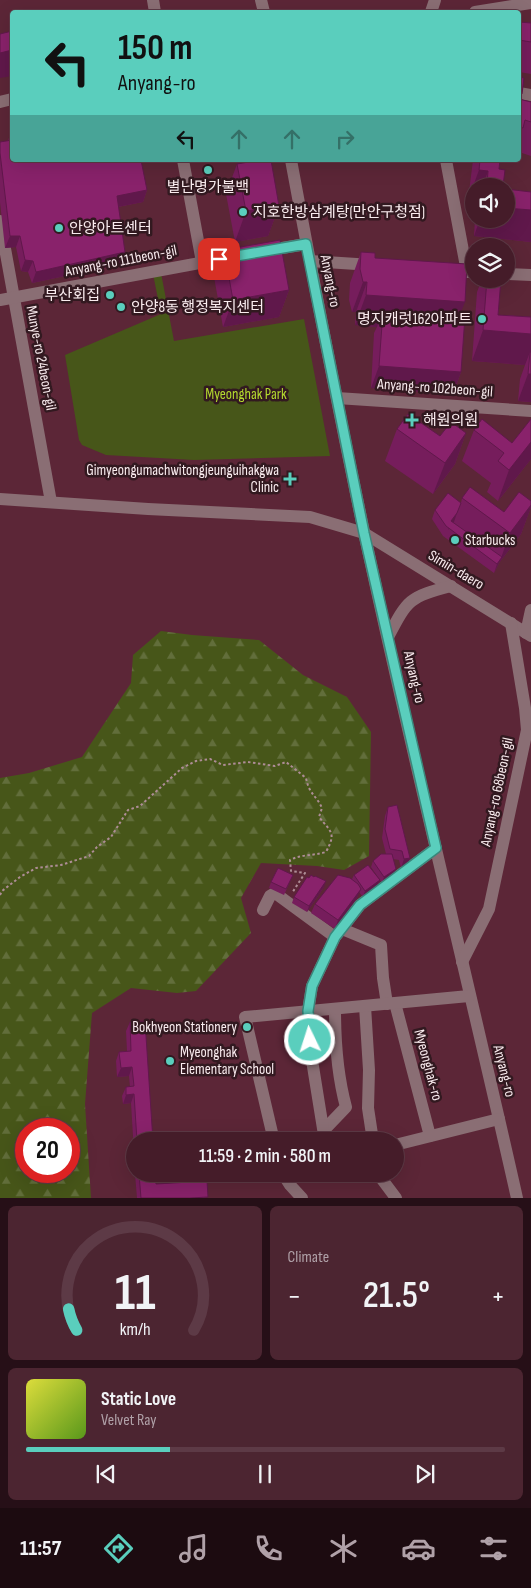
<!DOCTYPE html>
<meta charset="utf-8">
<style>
:root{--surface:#451c29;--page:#4c2531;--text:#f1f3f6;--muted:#b0a1a8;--line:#5d3a46;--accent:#5acebd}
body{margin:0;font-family:"Sofia Sans Condensed","Noto Sans KR",sans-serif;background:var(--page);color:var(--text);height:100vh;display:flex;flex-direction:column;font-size:19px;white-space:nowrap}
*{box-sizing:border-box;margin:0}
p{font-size:16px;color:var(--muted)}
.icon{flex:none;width:28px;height:28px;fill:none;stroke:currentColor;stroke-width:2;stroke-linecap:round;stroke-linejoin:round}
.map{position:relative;height:1198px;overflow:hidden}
.details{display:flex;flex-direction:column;gap:8px;padding:8px;background:#260f17;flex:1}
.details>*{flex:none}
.hud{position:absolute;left:10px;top:10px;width:511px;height:152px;border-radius:5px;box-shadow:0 5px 20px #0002,0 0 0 1px var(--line);background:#5acebd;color:#111;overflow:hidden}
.controls{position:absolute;left:465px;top:178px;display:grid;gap:10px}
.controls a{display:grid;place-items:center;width:50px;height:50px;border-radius:50%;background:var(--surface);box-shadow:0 5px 20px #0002,0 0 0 1px var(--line);font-size:25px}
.speed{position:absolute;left:15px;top:1118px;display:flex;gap:10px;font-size:25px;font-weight:700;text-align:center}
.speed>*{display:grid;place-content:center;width:65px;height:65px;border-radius:50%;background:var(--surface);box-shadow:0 5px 20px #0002,0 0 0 1px var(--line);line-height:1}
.speed .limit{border:8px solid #d22;background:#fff;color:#111}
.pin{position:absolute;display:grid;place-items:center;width:42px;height:42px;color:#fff;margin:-21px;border-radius:10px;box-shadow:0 2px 8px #0006}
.me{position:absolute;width:55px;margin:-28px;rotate:356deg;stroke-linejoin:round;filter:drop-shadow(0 0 4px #0008)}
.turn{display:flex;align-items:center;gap:18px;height:105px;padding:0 25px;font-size:22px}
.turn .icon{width:65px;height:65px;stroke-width:2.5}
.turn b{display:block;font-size:35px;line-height:42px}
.lanes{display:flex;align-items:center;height:48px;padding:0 25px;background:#0003;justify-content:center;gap:25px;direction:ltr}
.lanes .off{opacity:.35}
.big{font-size:38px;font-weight:600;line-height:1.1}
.details .tile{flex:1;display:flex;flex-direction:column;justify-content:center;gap:8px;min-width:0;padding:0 18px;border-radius:8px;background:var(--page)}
.details .dial{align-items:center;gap:0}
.dial svg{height:130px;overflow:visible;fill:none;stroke:var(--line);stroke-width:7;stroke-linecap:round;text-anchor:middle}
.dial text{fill:var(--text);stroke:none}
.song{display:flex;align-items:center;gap:15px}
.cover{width:60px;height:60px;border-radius:8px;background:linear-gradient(135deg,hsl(60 70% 55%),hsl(90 70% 35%))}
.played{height:5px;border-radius:2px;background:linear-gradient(90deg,var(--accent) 30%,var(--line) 30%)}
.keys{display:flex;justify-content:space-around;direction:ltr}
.heat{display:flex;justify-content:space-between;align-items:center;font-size:28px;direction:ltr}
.details .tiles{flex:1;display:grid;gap:8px;grid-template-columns:1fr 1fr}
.tile:last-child{grid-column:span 2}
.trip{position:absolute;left:126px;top:1132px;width:278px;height:50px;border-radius:25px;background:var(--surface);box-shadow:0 5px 20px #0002,0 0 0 1px var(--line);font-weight:600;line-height:50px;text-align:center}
.tabs{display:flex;height:80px;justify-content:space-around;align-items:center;background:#1c0b10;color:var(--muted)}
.tabs .icon{width:35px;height:35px}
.tabs .active{color:var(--accent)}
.tabs b{font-size:22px;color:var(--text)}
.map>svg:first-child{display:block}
.forest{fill:url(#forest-firs);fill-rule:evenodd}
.green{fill:#475619}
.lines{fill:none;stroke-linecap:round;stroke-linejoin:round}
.path{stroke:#ae8d96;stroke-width:2;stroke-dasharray:2.5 2.5;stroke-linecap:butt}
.minor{stroke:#8a6e74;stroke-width:12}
.wall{fill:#761d5c}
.shaded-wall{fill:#60184b}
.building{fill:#89226b;stroke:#60184b}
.route-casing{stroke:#3a867b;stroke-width:12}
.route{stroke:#5acebd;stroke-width:9}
.poi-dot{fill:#5acebd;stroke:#321920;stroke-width:2}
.labels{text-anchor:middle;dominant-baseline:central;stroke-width:5;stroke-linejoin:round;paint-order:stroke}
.poi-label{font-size:15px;fill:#faecef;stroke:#321920;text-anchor:start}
.street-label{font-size:15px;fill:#faecef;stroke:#321920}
.park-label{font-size:15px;fill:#b3d92e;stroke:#321920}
</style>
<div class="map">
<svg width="531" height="1198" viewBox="0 0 531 1198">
<defs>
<pattern id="forest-firs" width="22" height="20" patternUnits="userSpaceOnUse" patternTransform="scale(1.25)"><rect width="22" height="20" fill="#475619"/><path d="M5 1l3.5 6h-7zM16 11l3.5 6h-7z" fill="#626e3b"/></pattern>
</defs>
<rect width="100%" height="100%" fill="#5c2637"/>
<path class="forest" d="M 161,631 L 192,635 L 259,640 L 303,675 L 347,697 L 371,732 L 369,856 L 344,870 L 317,866 L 261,863 L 241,898 L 251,933 L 196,991 L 177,993 L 131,988 L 92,1013 L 85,1104 L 91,1198 L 0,1198 L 0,778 L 29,773 L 82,757 L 131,683 L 133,655 ZM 26,1129 L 69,1129 L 69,1171 L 26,1171 Z"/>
<polygon class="green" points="161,273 174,341 304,319 330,456 194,460 106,455 82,445 79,440 65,355 161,314 153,274"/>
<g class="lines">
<path class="path" d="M 0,895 L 2,891 L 20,877 L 36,868 L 61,865 L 89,856 L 97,847 L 111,837 L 128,810 L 140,806 L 182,768 L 196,761 L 210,759 L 223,765 L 248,762 L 275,766 L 286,762 L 306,778 C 309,794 316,795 322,808 L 319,817 C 332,833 336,833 326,852 C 313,856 302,854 290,860 L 291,871 L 305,873 L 292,893"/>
<g class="minor">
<polyline points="153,0 155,12"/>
<polyline points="261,0 264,12"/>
<polyline points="431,12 435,0"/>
<polyline points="475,12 531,3"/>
<polyline points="519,93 531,95"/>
<polyline points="0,102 12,99"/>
<polyline points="183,160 202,262"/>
<path d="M 291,160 C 314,284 338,408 364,532 C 412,755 467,976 517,1198"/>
<polyline points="446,160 467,272"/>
<polyline points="0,221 51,502"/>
<polyline points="264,251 306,244"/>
<polyline points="310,261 372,265"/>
<polyline points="449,270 474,272"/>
<polyline points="506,274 531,275"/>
<polyline points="0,300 237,256"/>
<polyline points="337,398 531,411"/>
<polyline points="0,499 148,509 310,517 364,533 531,636"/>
<polyline points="526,633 531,610"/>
<path d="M 388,637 C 408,599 409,597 451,586"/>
<polyline points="263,910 270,896 275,893 335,937"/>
<polyline points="342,929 381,945 383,978 387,1004"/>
<polyline points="462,962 489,909 527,730 525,708 511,623"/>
<polyline points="395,1003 430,1136"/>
<polyline points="365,1006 369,1070 368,1108 373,1141"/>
<path d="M 324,1130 L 346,1107 C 337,1074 335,1043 335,1009"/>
<polyline points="274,1141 245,1017 469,996"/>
<polyline points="325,1141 311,1054 308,1011 312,986 335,937 360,905 436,848"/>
<polyline points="395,1145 499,1119"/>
<polyline points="283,1174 290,1185 302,1198"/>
<polyline points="378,1174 396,1198"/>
</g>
</g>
<g class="wall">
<polygon points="519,22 531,23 531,74 519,72"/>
<polygon points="519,77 522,94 520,99 531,102 531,156 519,152"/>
<polygon points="11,131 12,131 12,160 147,190 143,202 118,207 125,252 121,264 32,283 28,272 21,271 16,247 5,248 0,202 0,142 8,141"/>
<polygon points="473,160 500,160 499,169 503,186 474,186 468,200"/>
<polygon points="237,164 279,206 268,236 235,242 226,194"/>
<polygon points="531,192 531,242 474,236 475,219 506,219"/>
<polygon points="224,250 289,290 279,317 223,327 214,277"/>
<polygon points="361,252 375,258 459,316 461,372 453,394 371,388 374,333 377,327 355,325 356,312 352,312 349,300 350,283"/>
<polygon points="482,279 501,279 498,315 531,317 531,402 518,401 520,379 525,365 472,361 477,292"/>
<polygon points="531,419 531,459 498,501 487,492 491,483 462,461 474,430 512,443"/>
<polygon points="397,429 440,436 466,433 455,464 433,494 385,461"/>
<polygon points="462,498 504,512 531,501 531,507 521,534 499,563 494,573 443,536 432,519 435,510 461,503"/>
<polygon points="388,807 410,858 407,867 401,868 399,860 393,859 394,875 382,883 371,867 373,861 386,854 382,838 385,816"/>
<polygon points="293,875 284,895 269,888 271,882"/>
<polygon points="354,875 380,880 377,886 363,897 359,892 357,898 335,929 311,913 315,904 352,879"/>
<polygon points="324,887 307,912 292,903 294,897"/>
<polygon points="130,1022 153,1141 135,1141 135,1169 131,1103 123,1104 122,1096 126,1087 130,1087 129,1076 117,1077 116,1061 119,1052 127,1051 126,1031"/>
<polygon points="135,1174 155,1174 156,1184 207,1198 137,1198"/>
</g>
<g class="shaded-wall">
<polygon points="12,50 12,76 0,78 0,53"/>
<polygon points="479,170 488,171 483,186 474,186 474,201 468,200"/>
<polygon points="147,190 143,202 112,208 117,196"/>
<polygon points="279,206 268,236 235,242 246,211"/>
<polygon points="506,208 531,210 531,242 474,236 480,219 506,219"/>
<polygon points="10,236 20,236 16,247 5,248"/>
<polygon points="125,252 121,264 32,283 36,272"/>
<polygon points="25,260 33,261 28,272 21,271"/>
<polygon points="363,282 367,282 356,312 352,312"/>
<polygon points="289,290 279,317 223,327 233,300"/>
<polygon points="366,295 465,302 453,332 383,311 377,327 355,325"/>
<polygon points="483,330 531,334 531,365 530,352 525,365 472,361"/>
<polygon points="379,366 461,372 453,394 371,388"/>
<polygon points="528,374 531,374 531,402 518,401"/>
<polygon points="466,433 455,464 433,494 445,463"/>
<polygon points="531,442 531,459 498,501 509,470"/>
<polygon points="531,505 531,507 521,534 499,563 494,573 497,564 501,558 510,533"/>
<polygon points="457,513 454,522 448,530 451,521"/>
<polygon points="410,858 407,867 401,868 404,859"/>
<polygon points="396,869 394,875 382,883 384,877"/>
<polygon points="380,880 377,886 363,897 365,891"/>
<polygon points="326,881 324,887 307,912 309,906"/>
<polygon points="361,889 357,898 335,929 338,920"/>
<polygon points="132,1067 129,1076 117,1077 121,1068"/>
<polygon points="134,1094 131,1103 123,1104 126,1095"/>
</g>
<g class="building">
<polygon points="519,22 531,23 531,42 519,40"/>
<polygon points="12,31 12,50 0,53 0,34"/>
<polygon points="519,77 524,78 522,94 519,94"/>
<polygon points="519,99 531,102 531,122 525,120 523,128 519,127"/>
<polygon points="12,140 12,160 141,160 147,190 117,196 125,252 36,272 33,261 25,260 20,236 10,236 0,153 0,142"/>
<polygon points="260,160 271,160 279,206 246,211 237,164"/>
<polygon points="480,160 500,160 499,169 505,170 503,186 487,186 488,171 479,170"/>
<polygon points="506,189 531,192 531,210 506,208"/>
<polygon points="280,240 289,290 233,300 224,250"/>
<polygon points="361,252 375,253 375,258 467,264 465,302 366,295 367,282 363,282 360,269"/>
<polygon points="487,279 501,279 498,315 531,317 531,334 483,330"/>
<polygon points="383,311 465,316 461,372 379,366"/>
<polygon points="530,352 531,352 531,374 528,374"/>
<polygon points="408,414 440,436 451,422 466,433 445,463 397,429"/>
<polygon points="482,419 512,443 531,419 531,442 509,470 498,461 504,453 474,430"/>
<polygon points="470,487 504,512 519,492 531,501 531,505 510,533 462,498"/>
<polygon points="448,493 461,503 457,513 451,521 502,557 497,564 446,526 435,510"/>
<polygon points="397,805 410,858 404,859 402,851 390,849 385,829 388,807"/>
<polygon points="381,854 392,854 396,869 384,877 373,861"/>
<polygon points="368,865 380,880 365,891 354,875"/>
<polygon points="278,868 293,875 286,889 271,882"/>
<polygon points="311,875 314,877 315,876 326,881 309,906 294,897 307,877 309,878"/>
<polygon points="338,875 350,878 358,884 361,889 338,920 315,904"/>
<polygon points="145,1021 153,1141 137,1141 134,1094 126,1095 126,1087 134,1086 132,1067 121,1068 119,1052 131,1051 130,1022"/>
<polygon points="139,1174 155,1174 156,1184 207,1181 208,1197 190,1198 141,1198"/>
</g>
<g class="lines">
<defs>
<polyline id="route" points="219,259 306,244 364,533 436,848 360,905 335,937 312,986 308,1011 310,1040"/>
</defs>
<use href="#route" class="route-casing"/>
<use href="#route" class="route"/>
</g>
<g class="poi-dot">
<circle cx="208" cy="170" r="5"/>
<circle cx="243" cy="212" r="5"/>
<circle cx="59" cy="228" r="5"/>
<circle cx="110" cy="295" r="5"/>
<circle cx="121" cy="307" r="5"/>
<circle cx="482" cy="319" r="5"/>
<path d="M409.5 412.5h5v5h5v5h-5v5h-5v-5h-5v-5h5z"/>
<path d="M287.5 471.5h5v5h5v5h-5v5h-5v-5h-5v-5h5z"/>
<circle cx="455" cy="540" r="5"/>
<circle cx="247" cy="1027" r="5"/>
<circle cx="170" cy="1061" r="5"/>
</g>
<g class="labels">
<g class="poi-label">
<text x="208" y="187" text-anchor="middle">별난명가불백</text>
<text x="253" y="212">지호한방삼계탕(만안구청점)</text>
<text x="69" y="228">안양아트센터</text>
<text x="100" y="295" text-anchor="end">부산회집</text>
<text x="131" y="307">안양8동 행정복지센터</text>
<text x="472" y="319" text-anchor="end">명지캐럿162아파트</text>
<text x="423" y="420">해원의원</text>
<text x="279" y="470" text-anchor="end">Gimyeongumachwitongjeunguihakgwa<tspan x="279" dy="17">Clinic</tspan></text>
<text x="465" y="540">Starbucks</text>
<text x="237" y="1027" text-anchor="end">Bokhyeon Stationery</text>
<text x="180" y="1052">Myeonghak<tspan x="180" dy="17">Elementary School</tspan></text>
</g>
<g class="street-label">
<text transform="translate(121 261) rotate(-11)">Anyang-ro 111beon-gil</text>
<text transform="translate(330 281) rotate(79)">Anyang-ro</text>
<text transform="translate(41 358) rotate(79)">Munye-ro 24beon-gil</text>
<text transform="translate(435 388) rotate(4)">Anyang-ro 102beon-gil</text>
<text transform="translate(456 570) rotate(31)">Simin-daero</text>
<text transform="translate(414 677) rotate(77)">Anyang-ro</text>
<text transform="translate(497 792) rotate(-78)">Anyang-ro 68beon-gil</text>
<text transform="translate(428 1065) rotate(75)">Myeonghak-ro</text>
<text transform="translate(504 1071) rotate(76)">Anyang-ro</text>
</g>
<g class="park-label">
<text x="246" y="394">Myeonghak Park</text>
</g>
</g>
</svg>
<div class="controls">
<a><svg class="icon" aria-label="sound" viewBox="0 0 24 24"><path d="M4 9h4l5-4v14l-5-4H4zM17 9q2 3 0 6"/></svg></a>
<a><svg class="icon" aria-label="layers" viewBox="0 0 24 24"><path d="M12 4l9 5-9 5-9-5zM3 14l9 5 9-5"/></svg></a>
</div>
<div class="speed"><div class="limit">20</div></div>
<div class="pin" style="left:219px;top:259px;background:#d93025"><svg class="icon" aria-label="arrive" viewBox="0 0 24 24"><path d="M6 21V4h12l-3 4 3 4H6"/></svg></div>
<svg class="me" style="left:310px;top:1040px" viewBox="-20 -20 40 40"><circle r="17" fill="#5acebd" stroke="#fff" stroke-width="3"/><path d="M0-11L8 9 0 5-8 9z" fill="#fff"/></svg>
<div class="trip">11:59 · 2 min · 580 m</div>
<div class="hud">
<div class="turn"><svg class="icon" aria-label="left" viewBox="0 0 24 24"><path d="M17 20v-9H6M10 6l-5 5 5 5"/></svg><div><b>150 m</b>Anyang-ro</div></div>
<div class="lanes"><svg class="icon" aria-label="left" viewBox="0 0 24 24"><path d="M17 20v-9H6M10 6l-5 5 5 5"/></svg><svg class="icon off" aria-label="ahead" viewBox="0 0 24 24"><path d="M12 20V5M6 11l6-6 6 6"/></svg><svg class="icon off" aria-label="ahead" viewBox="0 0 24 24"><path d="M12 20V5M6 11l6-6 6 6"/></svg><svg class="icon off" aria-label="right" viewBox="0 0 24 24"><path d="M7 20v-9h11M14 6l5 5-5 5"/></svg></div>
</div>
</div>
<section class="details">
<div class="tiles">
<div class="tile dial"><svg viewBox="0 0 100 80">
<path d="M14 69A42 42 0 1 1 86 69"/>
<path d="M14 69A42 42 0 0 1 9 56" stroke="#5acebd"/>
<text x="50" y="56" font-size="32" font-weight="700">11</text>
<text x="50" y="72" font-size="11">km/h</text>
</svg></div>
<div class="tile"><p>Climate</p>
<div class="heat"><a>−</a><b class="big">21.5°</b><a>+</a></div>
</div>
<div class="tile">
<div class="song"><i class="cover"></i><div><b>Static Love</b><p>Velvet Ray</p></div></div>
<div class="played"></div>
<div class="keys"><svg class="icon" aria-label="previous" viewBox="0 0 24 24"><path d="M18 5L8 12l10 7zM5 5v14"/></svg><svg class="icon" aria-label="pause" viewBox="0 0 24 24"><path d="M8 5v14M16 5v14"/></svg><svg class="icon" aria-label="next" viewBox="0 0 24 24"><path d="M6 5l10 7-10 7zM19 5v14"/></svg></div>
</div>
</div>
</section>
<nav class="tabs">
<b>11:57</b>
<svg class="icon active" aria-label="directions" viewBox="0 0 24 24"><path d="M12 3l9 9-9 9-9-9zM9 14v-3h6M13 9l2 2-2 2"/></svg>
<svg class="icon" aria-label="music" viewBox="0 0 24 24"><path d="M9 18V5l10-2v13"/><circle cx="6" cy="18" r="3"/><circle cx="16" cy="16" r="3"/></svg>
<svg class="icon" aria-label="phone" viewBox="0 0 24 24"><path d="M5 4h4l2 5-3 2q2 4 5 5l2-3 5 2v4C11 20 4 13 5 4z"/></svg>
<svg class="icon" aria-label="climate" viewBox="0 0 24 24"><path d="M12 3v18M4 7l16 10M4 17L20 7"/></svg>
<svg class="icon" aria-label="car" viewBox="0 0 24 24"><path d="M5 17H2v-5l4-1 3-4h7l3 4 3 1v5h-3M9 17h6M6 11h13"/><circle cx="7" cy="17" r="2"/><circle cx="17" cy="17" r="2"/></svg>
<svg class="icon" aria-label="filters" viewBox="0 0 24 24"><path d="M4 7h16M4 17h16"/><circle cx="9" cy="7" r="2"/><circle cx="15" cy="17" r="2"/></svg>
</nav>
